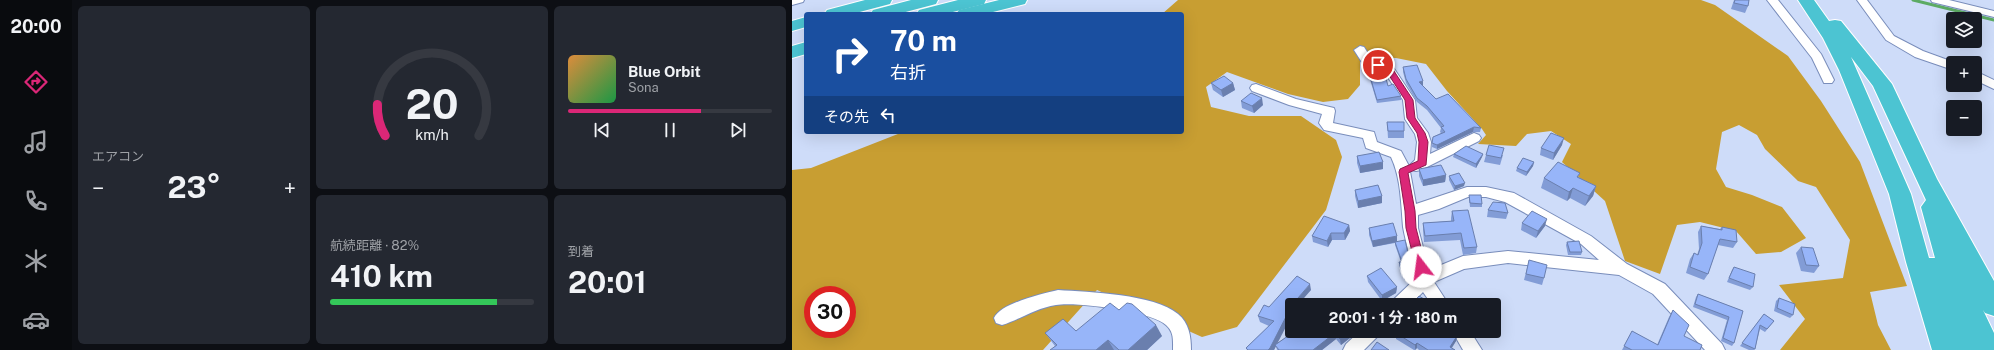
<!DOCTYPE html>
<html lang="ja">
<meta charset="utf-8">
<style>
:root{--surface:#171b24;--page:#242831;--text:#f1f3f6;--muted:#9ea1a6;--line:#363941;--accent:#db2777}
body{margin:0;font-family:"Public Sans","Noto Sans JP",sans-serif;background:var(--page);color:var(--text);height:100vh;display:flex;flex-direction:column;font-size:15px;white-space:nowrap}
*{box-sizing:border-box;margin:0}
p{font-size:13px;color:var(--muted)}
.icon{flex:none;width:22px;height:22px;fill:none;stroke:currentColor;stroke-width:2;stroke-linecap:round;stroke-linejoin:round}
.map{position:relative;flex:1;overflow:hidden}
.details{display:flex;flex-direction:column;gap:6px;padding:6px;background:#0d0f14;width:720px}
.details>*{flex:none}
.hud{position:absolute;left:12px;top:12px;width:380px;height:122px;border-radius:4px;box-shadow:0 4px 16px #0002;background:#1a4fa0;color:#fff;overflow:hidden}
.controls{position:absolute;left:1154px;top:12px;display:grid;gap:8px}
.controls a{display:grid;place-items:center;width:36px;height:36px;border-radius:4px;background:var(--surface);box-shadow:0 4px 16px #0002;font-size:20px}
.speed{position:absolute;left:12px;top:286px;display:flex;gap:8px;font-size:20px;font-weight:700;text-align:center}
.speed>*{display:grid;place-content:center;width:52px;height:52px;border-radius:50%;background:var(--surface);box-shadow:0 4px 16px #0002;line-height:1}
.speed .limit{border:6px solid #d22;background:#fff;color:#111}
.pin{position:absolute;display:grid;place-items:center;width:34px;height:34px;color:#fff;margin:-17px;border:2px solid #fff;border-radius:50%;box-shadow:0 1px 4px #0007}
.me{position:absolute;width:44px;margin:-22px;rotate:345deg;stroke-linejoin:round;filter:drop-shadow(0 0 3px #0008)}
.turn{display:flex;align-items:center;gap:14px;height:84px;padding:0 20px;font-size:18px}
.turn .icon{width:52px;height:52px;stroke-width:2.5}
.turn b{display:block;font-size:28px;line-height:34px}
.then{display:flex;align-items:center;height:38px;padding:0 20px;background:#0003;gap:8px;font-size:15px}
.big{font-size:30px;font-weight:700;line-height:1.1}
.details .card{flex:1;display:flex;flex-direction:column;justify-content:center;gap:6px;min-width:0;padding:0 14px;border-radius:6px;background:var(--page)}
.details .dial{align-items:center;gap:0}
.dial svg{height:104px;overflow:visible;fill:none;stroke:var(--line);stroke-width:7;stroke-linecap:round;text-anchor:middle}
.dial text{fill:var(--text);stroke:none}
.song{display:flex;align-items:center;gap:12px}
.cover{width:48px;height:48px;border-radius:6px;background:linear-gradient(135deg,hsl(30 70% 55%),hsl(140 70% 35%))}
.played{height:4px;border-radius:2px;background:linear-gradient(90deg,var(--accent) 65%,var(--line) 65%)}
.keys{display:flex;justify-content:space-around;direction:ltr}
.heat{display:flex;justify-content:space-between;align-items:center;font-size:22px;direction:ltr}
.charge{height:6px;border-radius:3px;background:linear-gradient(90deg,#34c759 82%,var(--line) 0)}
.details .tiles{flex:1;display:grid;gap:6px;grid-template-columns:repeat(3,1fr)}
.card:first-child{grid-row:span 2}
.trip{position:absolute;left:493px;top:298px;width:216px;height:40px;border-radius:4px;background:var(--surface);box-shadow:0 4px 16px #0002;font-weight:700;line-height:40px;text-align:center}
main{display:flex;flex:1;min-height:0}
.dock{display:flex;flex-direction:column;width:72px;justify-content:space-around;align-items:center;background:#090b0e;color:var(--muted)}
.dock .icon{width:28px;height:28px}
.dock .current{color:var(--accent)}
.dock b{font-size:18px;color:var(--text)}
.map>svg:first-child{display:block}
.forest{fill:#c89e32;fill-rule:evenodd}
.lines{fill:none;stroke-linecap:round;stroke-linejoin:round}
.stream{stroke:#5cab64;stroke-width:3}
.street-casing{stroke:#798dbb;stroke-width:2}
.highway-casing{stroke:#fff;stroke-width:2}
.street{fill:#fff;fill-rule:evenodd}
.highway{fill:#4cc4d2;fill-rule:evenodd}
.wall{fill:#829cd6}
.shaded-wall{fill:#6a7fae}
.building{fill:#97b5f9;stroke:#6a7fae}
.route{fill:#db2777;stroke:#8e194d}
</style>
<main>
<nav class="dock">
<b>20:00</b>
<svg class="icon current" aria-label="directions" viewBox="0 0 24 24"><path d="M12 3l9 9-9 9-9-9zM9 14v-3h6M13 9l2 2-2 2"/></svg>
<svg class="icon" aria-label="music" viewBox="0 0 24 24"><path d="M9 18V5l10-2v13"/><circle cx="6" cy="18" r="3"/><circle cx="16" cy="16" r="3"/></svg>
<svg class="icon" aria-label="phone" viewBox="0 0 24 24"><path d="M5 4h4l2 5-3 2q2 4 5 5l2-3 5 2v4C11 20 4 13 5 4z"/></svg>
<svg class="icon" aria-label="climate" viewBox="0 0 24 24"><path d="M12 3v18M4 7l16 10M4 17L20 7"/></svg>
<svg class="icon" aria-label="car" viewBox="0 0 24 24"><path d="M5 17H2v-5l4-1 3-4h7l3 4 3 1v5h-3M9 17h6M6 11h13"/><circle cx="7" cy="17" r="2"/><circle cx="17" cy="17" r="2"/></svg>
</nav>
<section class="details">
<div class="tiles">
<div class="card"><p>エアコン</p>
<div class="heat"><a>−</a><b class="big">23°</b><a>+</a></div>
</div>
<div class="card dial"><svg viewBox="0 0 100 80">
<path d="M14 69A42 42 0 1 1 86 69"/>
<path d="M14 69A42 42 0 0 1 8 45" stroke="#db2777"/>
<text x="50" y="56" font-size="32" font-weight="700">20</text>
<text x="50" y="72" font-size="11">km/h</text>
</svg></div>
<div class="card">
<div class="song"><i class="cover"></i><div><b>Blue Orbit</b><p>Sona</p></div></div>
<div class="played"></div>
<div class="keys"><svg class="icon" aria-label="previous" viewBox="0 0 24 24"><path d="M18 5L8 12l10 7zM5 5v14"/></svg><svg class="icon" aria-label="pause" viewBox="0 0 24 24"><path d="M8 5v14M16 5v14"/></svg><svg class="icon" aria-label="next" viewBox="0 0 24 24"><path d="M6 5l10 7-10 7zM19 5v14"/></svg></div>
</div>
<div class="card"><p>航続距離 · 82%</p><b class="big">410 km</b><div class="charge"></div></div>
<div class="card"><p>到着</p><b class="big">20:01</b></div>
</div>
</section>
<div class="map">
<svg width="1202" height="350" viewBox="0 0 1202 350">
<rect width="100%" height="100%" fill="#cedcf9"/>
<path class="forest" d="M 386,0 L 909,0 L 923,5 L 996,56 L 1029,101 L 1068,162 L 1115,286 L 1078,292 L 1086,325 L 1099,350 L 988,350 L 1013,319 L 987,285 L 1051,278 L 1058,240 L 1024,187 L 1006,181 L 973,149 L 965,135 L 947,125 L 930,132 L 924,169 L 934,187 L 960,195 L 990,207 L 1014,238 L 989,252 L 964,254 L 944,231 L 908,222 L 885,225 L 868,274 L 833,261 L 813,201 L 770,162 L 779,144 L 759,131 L 735,134 L 724,146 L 686,144 L 694,135 L 690,129 L 655,91 L 634,64 L 604,58 L 568,57 L 568,85 L 556,99 L 531,102 L 496,94 L 435,72 L 414,87 L 419,107 L 457,116 L 509,116 L 544,140 L 550,157 L 534,210 L 445,327 L 410,337 L 305,290 L 251,350 L 0,350 L 0,170 L 19,168 L 111,132 L 390,132 L 390,14 L 370,14 ZM 21,295 L 55,295 L 55,329 L 21,329 Z"/>
<g class="lines">
<polyline class="stream" points="1121,0 1202,20"/>
<defs>
<g id="street">
<polygon points="0,0 12,0 11,2 0,5"/>
<polygon points="975,0 986,0 1029,54 1042,80 1040,83 1032,83 1020,58"/>
<polygon points="1065,0 1075,0 1102,36 1131,51 1164,63 1161,63 1161,70 1123,57 1094,40"/>
<polygon points="1139,0 1157,0 1202,11 1202,17 1140,2"/>
<polygon points="568,46 572,47 579,58 599,64 623,100 625,118 636,133 639,142 638,154 682,133 687,135 689,138 687,141 629,170 624,171 619,170 617,166 623,160 625,142 623,134 613,119 611,100 591,70 571,64 562,50"/>
<polygon points="1183,71 1202,80 1202,89 1183,80"/>
<path d="M 464,84 L 504,99 L 542,108 L 543,111 L 541,123 L 582,132 L 585,142 L 609,151 L 617,166 L 624,204 L 675,187 L 694,187 L 722,193 L 799,236 L 835,264 L 873,284 L 930,344 L 933,350 L 913,350 L 861,294 L 827,275 L 716,263 L 672,269 L 642,282 L 657,305 L 640,305 L 631,292 L 618,305 L 599,305 L 601,300 L 623,279 C 620,262 614,244 611,227 C 609,204 609,178 599,157 L 574,148 L 571,138 L 532,130 L 527,123 L 530,114 L 497,105 L 460,91 L 458,88 L 460,85 ZM 676,197 L 694,197 L 713,202 L 789,244 L 807,260 L 716,251 L 671,256 L 637,270 L 626,228 L 626,215 L 647,209 Z"/>
<path d="M 266,290 C 297,292 362,294 386,314 C 397,323 399,336 399,350 L 381,350 C 381,340 382,332 374,325 C 361,312 283,301 264,305 C 244,308 229,319 210,325 L 204,323 L 202,318 C 209,303 250,294 266,290 Z"/>
<polygon points="568,331 588,331 586,336 572,350 551,350 554,344"/>
<polygon points="660,331 678,331 690,350 671,350"/>
</g>
<g id="highway">
<polygon points="73,0 100,0 98,4 60,14 32,14 35,10"/>
<polygon points="119,0 146,0 144,4 106,14 78,14 81,10"/>
<polygon points="166,0 194,0 192,4 153,14 124,14 127,10"/>
<polygon points="207,0 235,0 233,4 193,14 164,14 167,10"/>
<path d="M 1006,0 L 1022,0 L 1037,21 L 1043,20 L 1049,21 L 1100,84 L 1145,179 L 1202,281 L 1202,316 L 1193,313 L 1191,310 L 1202,333 L 1202,350 L 1140,350 L 1114,262 L 1097,194 L 1047,70 L 1031,38 ZM 1059,57 L 1081,86 L 1134,200 L 1129,207 L 1143,258 L 1137,258 L 1119,194 Z"/>
<polygon points="14,17 14,27 0,31 0,21"/>
<polygon points="14,42 14,54 0,58 0,46"/>
</g>
</defs>
<use href="#street" class="street-casing"/>
<use href="#highway" class="highway-casing"/>
<use href="#street" class="street"/>
<use href="#highway" class="highway"/>
</g>
<g class="wall">
<polygon points="942,0 957,0 956,6 953,13 939,9"/>
<polygon points="611,67 631,85 630,85 644,99 689,128 688,132 681,132 645,149 640,147 641,137 649,133 648,132 649,128 635,110 625,102 614,83 611,72"/>
<polygon points="577,73 596,86 609,96 609,100 585,103 577,76"/>
<polygon points="419,83 441,83 443,90 431,97 421,90"/>
<polygon points="449,101 471,105 462,113 450,108"/>
<polygon points="595,122 612,131 612,138 596,138"/>
<polygon points="770,145 761,160 748,155 749,148"/>
<polygon points="662,154 691,154 690,157 684,168 661,157"/>
<polygon points="694,155 711,155 708,165 692,162"/>
<polygon points="565,156 591,169 568,173 565,163"/>
<polygon points="742,162 741,166 734,176 724,171 725,168"/>
<polygon points="627,169 654,175 653,182 631,186 627,176"/>
<polygon points="788,173 786,177 804,186 801,196 793,206 778,198 775,201 749,188 752,178"/>
<polygon points="657,176 672,186 662,190 657,180"/>
<polygon points="563,190 590,196 590,203 566,208 563,196"/>
<polygon points="677,195 690,204 690,207 678,207 677,198"/>
<polygon points="696,210 716,213 714,219 695,217"/>
<polygon points="660,211 685,247 684,253 671,255 668,240 632,242 631,230 631,223 659,221 659,218"/>
<polygon points="730,223 753,226 744,238 729,230"/>
<polygon points="557,225 558,231 553,240 540,240 536,247 521,242 520,236"/>
<polygon points="909,226 928,229 930,227 945,242 941,248 926,245 916,274 912,280 894,273 898,259 902,253 905,255 907,249 906,232"/>
<polygon points="577,228 605,236 605,241 621,278 612,280 607,265 607,262 609,262 603,245 603,243 581,247 577,235"/>
<polygon points="775,242 790,252 789,255 776,255 774,245"/>
<polygon points="1009,247 1027,266 1022,273 1009,271 1004,253"/>
<polygon points="737,260 752,278 750,285 732,280"/>
<polygon points="942,267 961,287 958,290 935,282 940,270"/>
<polygon points="575,276 605,287 604,293 590,301 576,282"/>
<polygon points="519,290 500,305 484,344 503,331 563,331 563,334 549,345 544,339 530,350 485,350 484,346 482,350 455,350 454,348 477,326 468,322 466,316 477,307"/>
<polygon points="906,294 951,311 942,343 940,346 929,341 935,320 901,307 904,297"/>
<polygon points="987,298 1001,315 998,318 982,311 984,301"/>
<polygon points="327,310 370,336 355,350 259,350 263,346 253,333 284,331"/>
<polygon points="881,310 892,336 908,350 830,350 840,331 865,345 877,317"/>
<polygon points="972,314 982,321 973,332 968,329 963,349 962,350 957,350 948,346"/>
<polygon points="604,333 665,336 664,341 660,348 663,350 627,350 625,348 623,350 622,350 604,339"/>
</g>
<g class="shaded-wall">
<polygon points="631,81 631,85 627,87 627,82"/>
<polygon points="441,83 443,90 431,97 429,90"/>
<polygon points="470,98 471,105 462,113 460,106"/>
<polygon points="682,127 681,132 645,149 645,145"/>
<polygon points="772,138 770,145 761,160 762,153"/>
<polygon points="691,154 690,157 684,168 684,164"/>
<polygon points="591,162 591,169 568,173 568,166"/>
<polygon points="742,162 741,166 734,176 735,172"/>
<polygon points="654,175 653,182 631,186 631,180"/>
<polygon points="673,183 672,186 662,190 663,186"/>
<polygon points="804,186 801,196 793,206 797,196"/>
<polygon points="781,188 778,198 775,201 777,192"/>
<polygon points="590,196 590,203 566,208 566,201"/>
<polygon points="755,219 753,226 744,238 746,231"/>
<polygon points="557,225 558,231 553,240 552,233"/>
<polygon points="539,233 540,240 536,247 535,241"/>
<polygon points="605,236 605,242 581,247 580,241"/>
<polygon points="621,275 621,278 612,280 612,277"/>
<polygon points="518,284 519,290 506,305 500,305 502,303"/>
<polygon points="605,287 604,293 590,301 590,295"/>
<polygon points="500,306 500,315 482,350 476,350"/>
<polygon points="364,325 370,336 355,350 336,350"/>
<polygon points="558,331 563,331 563,334 549,345 548,339"/>
<polygon points="543,333 544,339 530,350 521,350"/>
<polygon points="665,336 664,341 658,350 658,347"/>
<polygon points="316,340 322,350 304,350"/>
<polygon points="625,343 625,348 623,350 623,345"/>
</g>
<g class="building">
<polygon points="943,0 957,0 956,6 942,3"/>
<polygon points="625,65 631,81 627,82 644,99 656,94 689,128 682,127 645,145 640,143 641,137 653,132 649,127 652,126 635,106 625,98 614,79 611,67"/>
<polygon points="592,71 596,86 601,84 609,96 585,100 577,73"/>
<polygon points="432,76 441,83 429,90 419,83"/>
<polygon points="459,93 470,98 460,106 449,101"/>
<polygon points="595,122 612,122 612,131 596,131"/>
<polygon points="759,133 772,138 762,153 749,148"/>
<polygon points="697,145 712,148 709,158 694,155"/>
<polygon points="674,146 691,154 684,164 662,154"/>
<polygon points="587,152 591,162 568,166 565,156"/>
<polygon points="731,158 742,162 735,172 725,168"/>
<polygon points="766,162 788,173 785,177 804,186 797,196 781,188 777,192 752,178"/>
<polygon points="649,165 654,175 631,180 627,169"/>
<polygon points="667,173 673,183 663,186 657,176"/>
<polygon points="586,185 590,196 566,201 563,190"/>
<polygon points="677,195 689,195 690,204 678,203"/>
<polygon points="701,202 713,203 716,213 696,210"/>
<polygon points="676,210 685,247 672,248 669,233 633,236 631,223 662,221 660,211"/>
<polygon points="740,211 755,219 746,231 730,223"/>
<polygon points="532,216 557,225 552,233 539,233 535,241 520,236"/>
<polygon points="601,223 605,236 580,241 577,228"/>
<polygon points="909,226 930,230 930,227 944,230 945,242 928,239 916,274 898,267 902,253 906,255 910,243"/>
<polygon points="613,240 621,275 612,277 607,262 610,262 603,242"/>
<polygon points="787,241 790,252 778,252 775,242"/>
<polygon points="1009,247 1021,248 1027,266 1014,265"/>
<polygon points="737,260 755,265 752,278 734,274"/>
<polygon points="942,267 963,274 961,287 937,278"/>
<polygon points="589,268 605,287 590,295 575,276"/>
<polygon points="505,276 518,284 500,305 478,348 476,350 456,350 454,348 482,321 466,316 472,305 477,307"/>
<polygon points="906,294 951,311 942,343 931,338 937,317 903,304"/>
<polygon points="627,296 642,305 622,305 621,303"/>
<polygon points="987,298 1003,304 1001,315 985,308"/>
<polygon points="318,303 327,310 335,303 340,304 364,325 336,350 327,350 316,340 304,350 258,350 265,345 253,333 271,319 284,331"/>
<polygon points="881,310 897,325 892,336 910,345 908,350 840,350 832,346 840,331 866,345"/>
<polygon points="972,314 982,321 975,329 968,325 963,349 950,343"/>
<polygon points="503,331 558,331 548,339 543,333 521,350 487,350 483,345"/>
<polygon points="605,331 662,331 665,336 658,347 663,350 636,350 625,343 623,345 604,333"/>
<polygon points="585,342 597,350 579,350"/>
</g>
<polygon class="route" points="586,62 598,65 621,100 623,118 633,133 636,142 634,165 616,173 623,211 624,228 634,267 629,272 624,267 614,228 613,211 607,172 608,169 626,161 627,142 625,133 615,118 613,100 593,69 584,67 584,63"/>
</svg>
<div class="controls">
<a><svg class="icon" aria-label="layers" viewBox="0 0 24 24"><path d="M12 4l9 5-9 5-9-5zM3 14l9 5 9-5"/></svg></a>
<a>+</a>
<a>−</a>
</div>
<div class="speed"><div class="limit">30</div></div>
<div class="pin" style="left:586px;top:65px;background:#d93025"><svg class="icon" aria-label="arrive" viewBox="0 0 24 24"><path d="M6 21V4h12l-3 4 3 4H6"/></svg></div>
<svg class="me" style="left:629px;top:267px" viewBox="-20 -20 40 40"><circle r="19" fill="#fff"/><path d="M0-13L10 11 0 6-10 11z" fill="#db2777"/></svg>
<div class="trip">20:01 · 1 分 · 180 m</div>
<div class="hud">
<div class="turn"><svg class="icon" aria-label="right" viewBox="0 0 24 24"><path d="M7 20v-9h11M14 6l5 5-5 5"/></svg><div><b>70 m</b>右折</div></div>
<div class="then">その先<svg class="icon" aria-label="left" viewBox="0 0 24 24"><path d="M17 20v-9H6M10 6l-5 5 5 5"/></svg></div>
</div>
</div>
</main>
